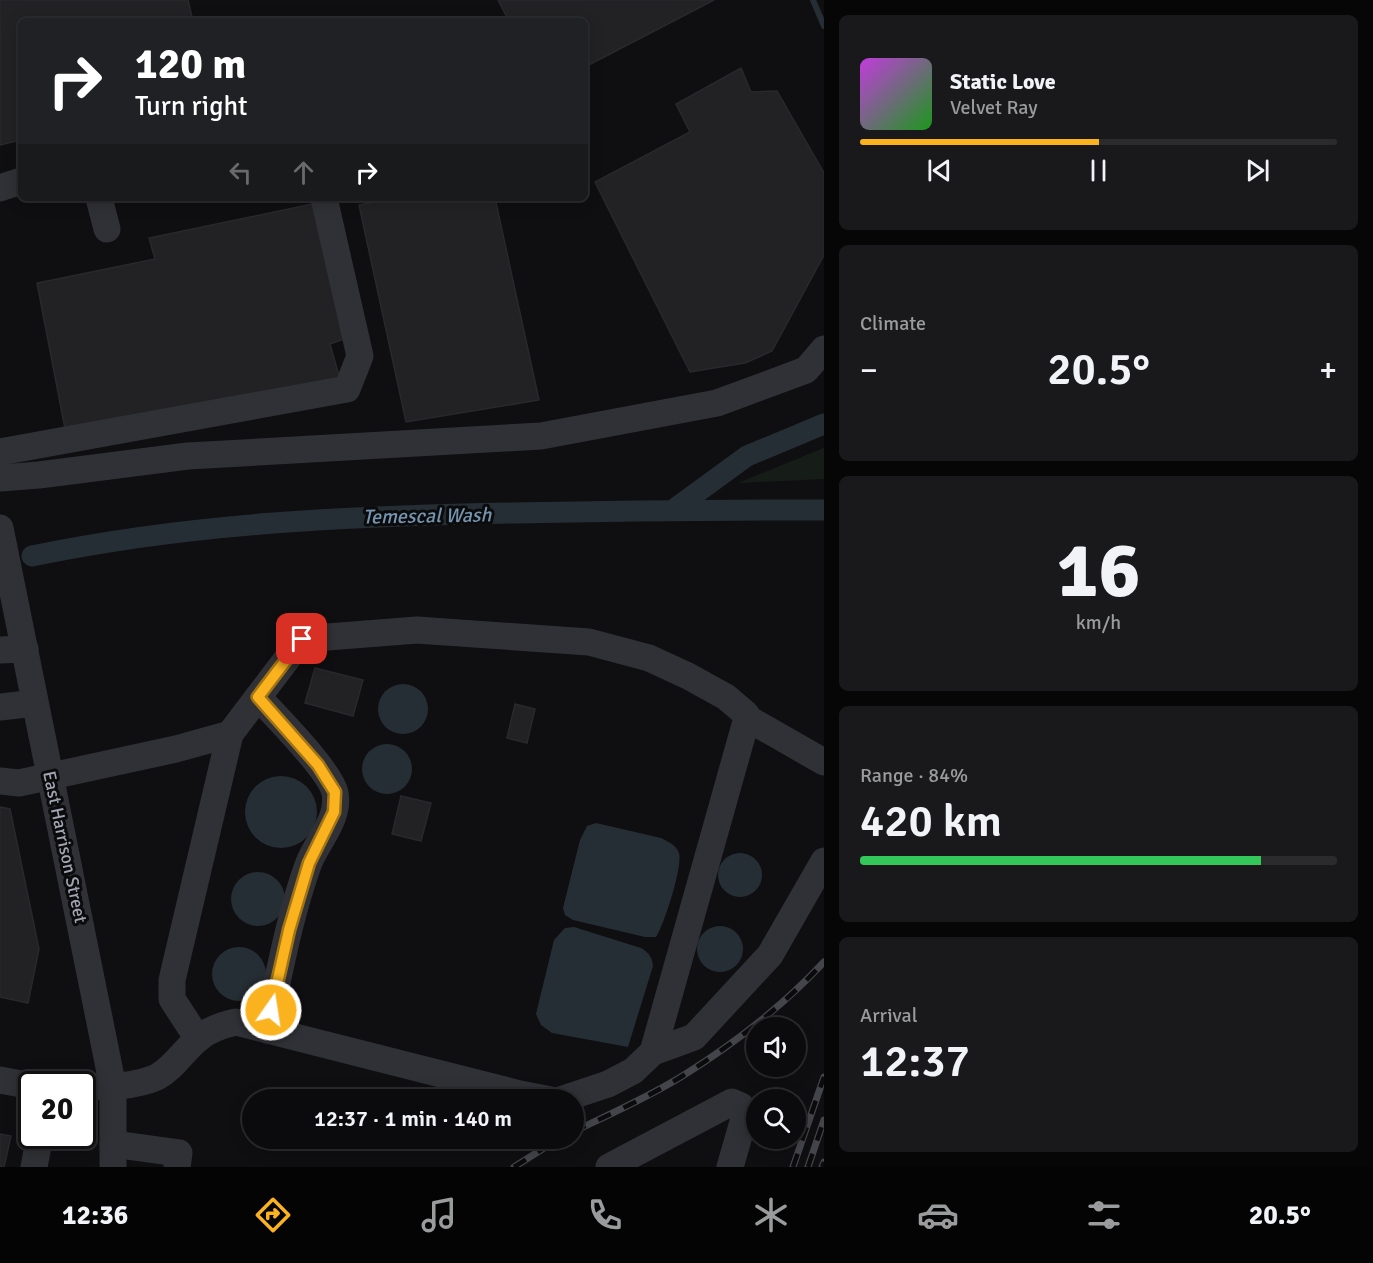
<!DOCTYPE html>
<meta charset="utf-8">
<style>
:root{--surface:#0b0b0d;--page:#19191b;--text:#f1f3f6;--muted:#9a9b9d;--line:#2b2b2e;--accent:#fab31f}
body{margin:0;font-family:Signika,sans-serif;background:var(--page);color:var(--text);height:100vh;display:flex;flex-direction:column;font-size:22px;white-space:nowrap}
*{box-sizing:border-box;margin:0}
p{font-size:20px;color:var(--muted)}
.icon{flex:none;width:33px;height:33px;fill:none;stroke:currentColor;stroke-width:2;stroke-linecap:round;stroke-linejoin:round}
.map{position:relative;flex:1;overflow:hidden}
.sheet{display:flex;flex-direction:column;gap:15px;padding:15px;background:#060607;width:549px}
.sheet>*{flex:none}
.banner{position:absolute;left:18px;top:18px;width:570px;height:183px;border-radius:9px;box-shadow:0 3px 15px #0003,0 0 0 2px var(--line);background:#202124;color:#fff;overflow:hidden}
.fabs{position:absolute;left:746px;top:1017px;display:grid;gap:12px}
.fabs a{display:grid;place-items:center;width:60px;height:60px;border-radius:50%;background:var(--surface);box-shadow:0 3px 15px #0003,0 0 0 2px var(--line);font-size:30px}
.speed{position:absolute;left:18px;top:1071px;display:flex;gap:12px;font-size:30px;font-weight:700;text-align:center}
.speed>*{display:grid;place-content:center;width:78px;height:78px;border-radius:50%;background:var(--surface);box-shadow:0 3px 15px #0003,0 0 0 2px var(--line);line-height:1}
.speed .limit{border:3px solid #111;border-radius:9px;background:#fff;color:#111}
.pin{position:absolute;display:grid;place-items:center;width:51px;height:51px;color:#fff;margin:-26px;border-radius:12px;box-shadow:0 3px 9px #0006}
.me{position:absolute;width:66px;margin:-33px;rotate:13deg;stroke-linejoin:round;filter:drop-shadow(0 0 4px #0008)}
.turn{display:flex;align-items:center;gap:21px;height:126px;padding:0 18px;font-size:27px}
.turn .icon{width:78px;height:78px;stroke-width:2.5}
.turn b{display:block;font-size:42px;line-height:51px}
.lanes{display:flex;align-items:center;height:57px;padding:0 18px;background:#0003;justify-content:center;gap:30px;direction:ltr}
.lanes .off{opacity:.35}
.big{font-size:45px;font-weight:600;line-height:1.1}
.sheet .card{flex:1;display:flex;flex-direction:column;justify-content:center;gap:9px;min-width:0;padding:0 21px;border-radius:9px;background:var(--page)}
.sheet .dial{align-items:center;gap:0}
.dial b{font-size:78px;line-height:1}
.song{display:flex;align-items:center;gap:18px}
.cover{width:72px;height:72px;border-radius:9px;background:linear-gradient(135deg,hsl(290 70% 55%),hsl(120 70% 35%))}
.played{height:6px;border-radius:3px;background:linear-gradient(90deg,var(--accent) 50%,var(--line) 50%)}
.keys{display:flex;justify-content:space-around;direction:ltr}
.heat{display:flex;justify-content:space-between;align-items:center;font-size:33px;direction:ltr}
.charge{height:9px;border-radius:4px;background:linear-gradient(90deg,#34c759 84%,var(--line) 0)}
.trip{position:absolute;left:242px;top:1089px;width:342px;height:60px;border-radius:30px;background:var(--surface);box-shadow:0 3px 15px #0003,0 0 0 2px var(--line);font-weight:600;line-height:60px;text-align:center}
.tab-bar{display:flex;height:96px;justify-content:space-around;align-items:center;background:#040405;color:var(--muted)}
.tab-bar .icon{width:42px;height:42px}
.tab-bar .selected{color:var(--accent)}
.tab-bar b{font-size:27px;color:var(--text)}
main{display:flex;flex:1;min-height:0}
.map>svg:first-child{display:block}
.green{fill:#161c17}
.water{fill:#262e35}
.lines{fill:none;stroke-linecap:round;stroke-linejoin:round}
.stream{stroke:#262e35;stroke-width:6}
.canal{stroke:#262e35;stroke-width:21}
.building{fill:#222225;stroke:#29292d;stroke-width:1.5}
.minor{stroke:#303136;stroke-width:27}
.rail-casing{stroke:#43454b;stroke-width:7}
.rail{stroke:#0b0b0c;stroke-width:4.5;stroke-dasharray:14;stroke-linecap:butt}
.route-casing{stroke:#a27414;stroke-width:15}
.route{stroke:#fab31f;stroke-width:10}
.labels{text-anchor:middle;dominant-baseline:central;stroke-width:6;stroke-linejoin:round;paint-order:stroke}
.street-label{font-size:18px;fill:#a0a5b3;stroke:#0b0b0c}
.water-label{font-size:20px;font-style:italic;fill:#7494b0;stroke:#0b0b0c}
</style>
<main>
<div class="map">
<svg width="824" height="1167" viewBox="0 0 824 1167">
<rect width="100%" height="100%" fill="#0f0f11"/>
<polygon class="green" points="824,448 824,479 738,483 821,449"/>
<g class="water">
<circle cx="403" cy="709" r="25"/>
<circle cx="387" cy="769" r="25"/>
<circle cx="281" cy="812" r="36"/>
<path d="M 596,823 L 661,838 C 669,842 676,845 679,853 C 683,866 664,925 656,937 L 645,937 L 573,920 L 565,915 L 563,908 L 580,840 L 587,826 Z"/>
<circle cx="740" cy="875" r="22"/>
<circle cx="258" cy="899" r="27"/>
<circle cx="720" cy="949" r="23"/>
<path d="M 574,927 L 641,948 C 649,953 652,957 653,966 L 628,1047 L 552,1033 L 541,1025 L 536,1014 L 554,940 L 565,928 Z"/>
<circle cx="239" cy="974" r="27"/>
</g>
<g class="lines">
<polyline class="stream" points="813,0 824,26"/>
<g class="canal">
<polyline points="673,510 747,456 824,424"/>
<path d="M 32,556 C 190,523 350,516 511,513 C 615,511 720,510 824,510"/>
</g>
</g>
<g class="building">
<polygon points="0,0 188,0 193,21 21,21 21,140 0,145"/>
<polygon points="498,0 714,0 585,67 585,21 509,21"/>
<polygon points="741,68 751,92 777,91 824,173 824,255 772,351 745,363 690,372 595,182 690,132 676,104"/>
<polygon points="395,198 495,198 539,400 406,422 359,205"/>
<polygon points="313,204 344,339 330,344 341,383 67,439 37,283 155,259 149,238"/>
<polygon points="315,668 363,680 353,716 305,703"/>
<polygon points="515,704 535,709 527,743 507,738"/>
<polygon points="401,796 431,803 421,841 392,834"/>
<polygon points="0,807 10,809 39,949 28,1003 0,997"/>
<polygon points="0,1134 11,1136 4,1167 0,1167"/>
</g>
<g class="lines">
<g class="minor">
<polyline points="0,188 21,181"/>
<polyline points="99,198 107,229"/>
<polyline points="0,452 347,389 360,356 324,198"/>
<polyline points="0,478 39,475 188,456 541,436 717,403 806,370 824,349"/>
<polyline points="0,528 113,1087 113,1167"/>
<polyline points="0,650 25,649"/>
<path d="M 258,697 C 275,715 331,772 335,793 C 340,820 316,842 308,865 C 289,918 279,975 267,1030"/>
<polyline points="0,707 35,703"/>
<polyline points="747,718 824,762"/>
<polyline points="0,781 19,783 176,749 230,734 302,639 417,630 589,642 649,658 688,676 726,697 746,714 747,718 653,1052 633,1071 608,1084 560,1100"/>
<polyline points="198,1039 172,999 172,980 230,734"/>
<polyline points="653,1052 694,1037 770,955 824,861"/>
<polyline points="0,1080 32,1086"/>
<path d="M 82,1087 C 106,1087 135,1087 157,1077 C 174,1068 183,1051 198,1039 C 209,1029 222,1025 236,1022 L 520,1094 L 551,1100"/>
<polyline points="113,1144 179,1153 177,1167"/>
<polyline points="34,1167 40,1136"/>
<polyline points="609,1167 732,1102 741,1106 745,1115 730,1167"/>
</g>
<defs>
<g id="rail">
<path d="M 573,1132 C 610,1114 649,1097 684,1075 C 735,1043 783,1006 824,962"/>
<polyline points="514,1167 560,1138"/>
<polyline points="793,1167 824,1077"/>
<polyline points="808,1167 824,1120"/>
<polyline points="822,1167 824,1162"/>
</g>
</defs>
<use href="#rail" class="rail-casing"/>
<use href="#rail" class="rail"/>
</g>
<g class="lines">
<defs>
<polyline id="route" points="271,1010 289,930 309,863 334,812 335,792 318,765 258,697 302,639"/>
</defs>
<use href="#route" class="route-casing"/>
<use href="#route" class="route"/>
</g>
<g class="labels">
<g class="street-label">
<text transform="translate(65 847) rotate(78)">East Harrison Street</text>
</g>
<g class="water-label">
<text transform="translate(427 516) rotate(-1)">Temescal Wash</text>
</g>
</g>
</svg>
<div class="fabs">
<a><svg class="icon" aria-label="sound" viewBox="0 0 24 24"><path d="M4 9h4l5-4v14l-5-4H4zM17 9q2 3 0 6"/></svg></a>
<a><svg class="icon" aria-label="search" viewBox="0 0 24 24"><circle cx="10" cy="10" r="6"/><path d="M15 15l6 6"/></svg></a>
</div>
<div class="speed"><div class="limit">20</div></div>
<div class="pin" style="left:302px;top:639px;background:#d93025"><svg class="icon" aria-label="arrive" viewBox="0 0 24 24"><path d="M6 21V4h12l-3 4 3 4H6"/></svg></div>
<svg class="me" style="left:271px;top:1010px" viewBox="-20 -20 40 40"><circle r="17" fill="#fab31f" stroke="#fff" stroke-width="3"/><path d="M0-11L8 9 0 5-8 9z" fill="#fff"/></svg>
<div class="trip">12:37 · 1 min · 140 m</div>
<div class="banner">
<div class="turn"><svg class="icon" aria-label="right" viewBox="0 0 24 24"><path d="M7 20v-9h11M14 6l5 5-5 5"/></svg><div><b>120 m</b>Turn right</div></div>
<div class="lanes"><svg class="icon off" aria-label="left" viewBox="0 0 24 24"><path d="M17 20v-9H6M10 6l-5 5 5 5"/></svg><svg class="icon off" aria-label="ahead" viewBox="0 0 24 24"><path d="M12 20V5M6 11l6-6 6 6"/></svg><svg class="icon" aria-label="right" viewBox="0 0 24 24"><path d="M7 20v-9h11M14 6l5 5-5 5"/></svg></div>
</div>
</div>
<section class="sheet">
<div class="card">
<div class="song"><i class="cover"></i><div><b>Static Love</b><p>Velvet Ray</p></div></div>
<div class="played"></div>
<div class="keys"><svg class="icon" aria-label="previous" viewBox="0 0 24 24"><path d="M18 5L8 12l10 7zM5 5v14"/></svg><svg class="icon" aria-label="pause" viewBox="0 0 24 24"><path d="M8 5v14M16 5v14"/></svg><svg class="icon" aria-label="next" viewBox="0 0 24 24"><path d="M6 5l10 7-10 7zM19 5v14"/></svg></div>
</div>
<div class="card"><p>Climate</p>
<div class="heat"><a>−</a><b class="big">20.5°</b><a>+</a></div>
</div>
<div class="card dial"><b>16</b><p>km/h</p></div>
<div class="card"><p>Range · 84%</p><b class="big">420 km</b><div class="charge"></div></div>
<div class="card"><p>Arrival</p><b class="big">12:37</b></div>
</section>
</main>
<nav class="tab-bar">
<b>12:36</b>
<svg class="icon selected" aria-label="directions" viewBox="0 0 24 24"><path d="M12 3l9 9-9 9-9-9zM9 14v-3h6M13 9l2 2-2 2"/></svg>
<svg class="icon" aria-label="music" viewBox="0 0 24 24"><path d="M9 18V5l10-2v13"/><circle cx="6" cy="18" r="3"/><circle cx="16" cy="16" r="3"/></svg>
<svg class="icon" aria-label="phone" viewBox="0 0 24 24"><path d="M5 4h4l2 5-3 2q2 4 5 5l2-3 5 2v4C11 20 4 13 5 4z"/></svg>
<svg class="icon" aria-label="climate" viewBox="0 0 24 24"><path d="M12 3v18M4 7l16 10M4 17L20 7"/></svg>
<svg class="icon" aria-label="car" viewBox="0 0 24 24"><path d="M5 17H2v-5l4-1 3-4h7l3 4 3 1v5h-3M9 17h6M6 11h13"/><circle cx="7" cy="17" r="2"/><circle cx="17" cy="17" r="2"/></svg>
<svg class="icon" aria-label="filters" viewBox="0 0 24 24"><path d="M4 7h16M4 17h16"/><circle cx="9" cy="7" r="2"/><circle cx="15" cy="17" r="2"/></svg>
<b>20.5°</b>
</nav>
